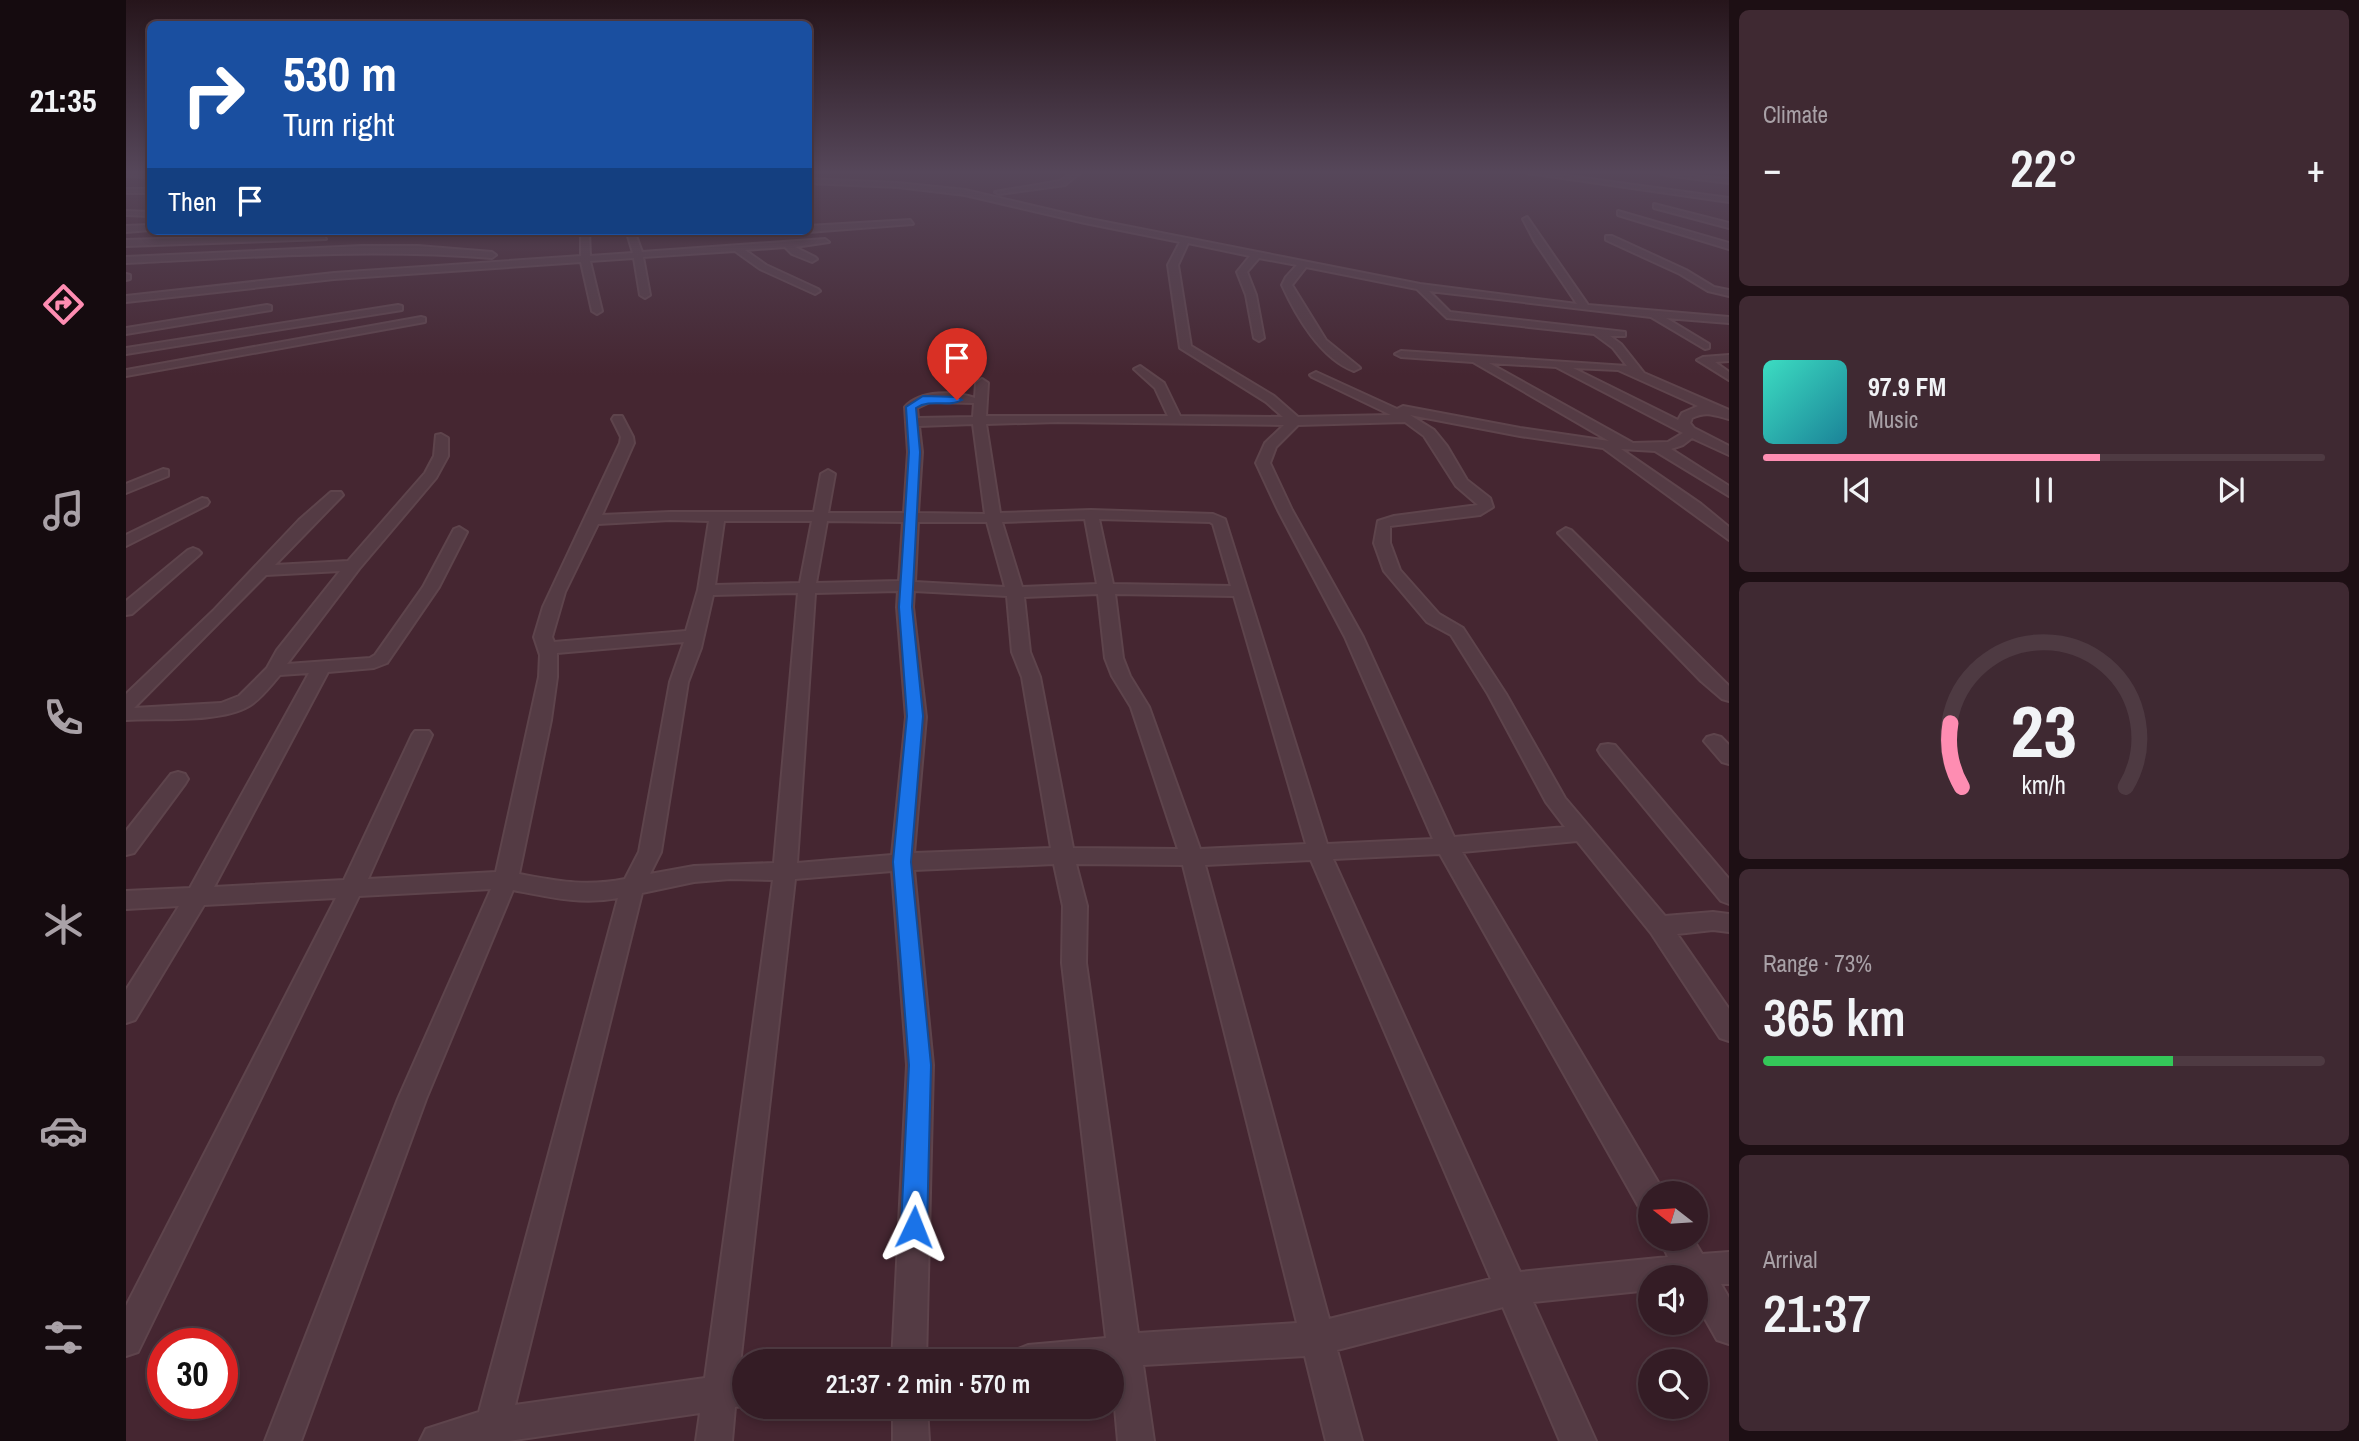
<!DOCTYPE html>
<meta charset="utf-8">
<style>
:root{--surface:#341c25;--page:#3f2932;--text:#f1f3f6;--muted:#a9a1a7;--line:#4e3a42;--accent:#fe8db2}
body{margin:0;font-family:"Archivo Narrow",sans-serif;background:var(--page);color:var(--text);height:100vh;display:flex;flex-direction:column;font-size:26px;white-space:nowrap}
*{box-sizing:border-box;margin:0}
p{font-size:23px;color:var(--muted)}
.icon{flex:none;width:38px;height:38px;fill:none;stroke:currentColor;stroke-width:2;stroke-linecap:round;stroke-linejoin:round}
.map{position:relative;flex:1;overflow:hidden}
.panel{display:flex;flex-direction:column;gap:10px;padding:10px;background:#1d0f14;width:630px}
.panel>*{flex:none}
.top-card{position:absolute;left:21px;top:21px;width:665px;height:214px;border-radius:10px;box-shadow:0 4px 10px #0003,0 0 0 2px var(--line);background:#1a4fa0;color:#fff;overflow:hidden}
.needle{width:46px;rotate:287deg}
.fabs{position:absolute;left:1512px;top:1181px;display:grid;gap:14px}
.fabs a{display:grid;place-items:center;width:70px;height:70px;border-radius:50%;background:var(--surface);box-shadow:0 4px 10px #0003,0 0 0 2px var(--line);font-size:35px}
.speed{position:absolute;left:21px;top:1328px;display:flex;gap:14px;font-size:35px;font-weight:700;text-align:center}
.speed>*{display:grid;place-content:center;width:91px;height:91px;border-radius:50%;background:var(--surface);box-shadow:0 4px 10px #0003,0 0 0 2px var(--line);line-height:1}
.speed .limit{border:10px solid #d22;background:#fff;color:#111}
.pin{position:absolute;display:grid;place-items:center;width:60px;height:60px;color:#fff;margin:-72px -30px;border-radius:50% 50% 50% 0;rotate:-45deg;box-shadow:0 0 7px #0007}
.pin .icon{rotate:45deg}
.me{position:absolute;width:77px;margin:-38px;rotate:2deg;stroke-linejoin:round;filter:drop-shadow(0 0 5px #0008)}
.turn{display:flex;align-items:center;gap:24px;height:147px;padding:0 21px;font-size:32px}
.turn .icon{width:91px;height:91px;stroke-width:2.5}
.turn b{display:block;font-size:49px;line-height:60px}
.then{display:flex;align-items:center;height:66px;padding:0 21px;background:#0003;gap:14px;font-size:26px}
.big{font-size:52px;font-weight:600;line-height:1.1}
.panel .card{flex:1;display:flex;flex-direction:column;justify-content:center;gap:10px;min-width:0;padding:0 24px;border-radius:10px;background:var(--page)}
.panel .dial{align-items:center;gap:0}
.dial svg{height:182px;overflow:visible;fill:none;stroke:var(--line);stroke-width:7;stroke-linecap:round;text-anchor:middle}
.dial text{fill:var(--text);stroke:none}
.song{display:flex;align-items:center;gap:21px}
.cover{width:84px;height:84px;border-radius:10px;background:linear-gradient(135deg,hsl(170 70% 55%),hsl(190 70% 35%))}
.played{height:7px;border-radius:4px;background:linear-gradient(90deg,var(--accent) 60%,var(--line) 60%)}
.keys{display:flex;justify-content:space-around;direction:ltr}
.heat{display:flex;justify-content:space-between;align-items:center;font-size:38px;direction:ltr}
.charge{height:10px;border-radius:5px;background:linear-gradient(90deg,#34c759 73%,var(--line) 0)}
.trip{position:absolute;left:606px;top:1349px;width:392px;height:70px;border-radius:35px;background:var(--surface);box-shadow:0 4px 10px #0003,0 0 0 2px var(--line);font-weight:600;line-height:70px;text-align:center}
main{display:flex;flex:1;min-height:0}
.tab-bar{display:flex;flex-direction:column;width:126px;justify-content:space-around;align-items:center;background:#150b0f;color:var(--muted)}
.tab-bar .icon{width:49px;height:49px}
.tab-bar .selected{color:var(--accent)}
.tab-bar b{font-size:32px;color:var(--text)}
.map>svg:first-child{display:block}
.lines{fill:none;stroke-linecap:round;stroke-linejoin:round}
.minor-casing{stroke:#5e444c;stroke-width:4}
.minor{fill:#543b44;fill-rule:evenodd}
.route{fill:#1a73e8;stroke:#114b97;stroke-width:2}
</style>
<main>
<nav class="tab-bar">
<b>21:35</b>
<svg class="icon selected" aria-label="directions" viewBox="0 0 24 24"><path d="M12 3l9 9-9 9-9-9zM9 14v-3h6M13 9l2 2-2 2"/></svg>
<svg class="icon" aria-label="music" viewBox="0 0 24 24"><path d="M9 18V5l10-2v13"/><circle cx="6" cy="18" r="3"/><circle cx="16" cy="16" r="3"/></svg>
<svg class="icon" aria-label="phone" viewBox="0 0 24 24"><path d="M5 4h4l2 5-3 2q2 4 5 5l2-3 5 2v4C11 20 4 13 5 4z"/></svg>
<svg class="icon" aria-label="climate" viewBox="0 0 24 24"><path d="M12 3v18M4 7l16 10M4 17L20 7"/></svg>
<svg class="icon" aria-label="car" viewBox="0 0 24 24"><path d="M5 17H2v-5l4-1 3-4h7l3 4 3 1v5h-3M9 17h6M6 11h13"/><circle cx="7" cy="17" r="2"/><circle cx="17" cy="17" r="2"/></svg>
<svg class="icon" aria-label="filters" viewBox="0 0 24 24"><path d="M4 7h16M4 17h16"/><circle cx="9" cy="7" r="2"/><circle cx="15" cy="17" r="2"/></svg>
</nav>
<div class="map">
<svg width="1603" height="1441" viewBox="0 0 1603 1441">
<rect width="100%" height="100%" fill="#452631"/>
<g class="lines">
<defs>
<g id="minor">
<polygon points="0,173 24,173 24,177 0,176"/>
<polygon points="945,173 954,173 939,185 873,194 869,192 934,181"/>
<polygon points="1402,173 1421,173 1603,198 1603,202"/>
<polygon points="1535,173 1603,179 1603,183 1539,175"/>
<path d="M 682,179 L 772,183 L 839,190 L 959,218 L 1294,284 L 1451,304 L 1409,242 L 1397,219 L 1401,217 L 1462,305 L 1603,317 L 1603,323 L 1540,318 L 1583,344 L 1583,348 L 1579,349 L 1525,317 L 1303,291 L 1324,312 L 1499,332 L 1499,336 L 1484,336 L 1495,344 L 1518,373 L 1603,410 L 1603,419 C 1588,415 1580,411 1566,418 L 1564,423 L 1568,428 L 1603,446 L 1603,455 L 1566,438 L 1557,445 L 1545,449 L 1603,486 L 1603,496 L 1529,451 L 1495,449 L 1575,504 L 1603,527 L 1603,540 L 1477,448 L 1394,436 L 1284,415 L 1308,430 L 1321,446 L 1341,480 L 1364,498 L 1367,507 L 1354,515 L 1264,526 L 1264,543 L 1274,570 L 1313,614 L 1337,628 L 1380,694 L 1439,798 L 1539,916 L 1587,912 L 1603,914 L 1603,932 L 1587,930 L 1551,934 L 1603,1009 L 1603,1041 L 1594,1038 L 1525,933 L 1451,841 L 1336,852 L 1535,1187 L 1537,1194 L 1524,1194 L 1524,1211 L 1513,1207 L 1314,854 L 1207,859 L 1394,1272 L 1542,1257 L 1534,1239 L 1567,1239 L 1576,1254 L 1603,1252 L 1603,1284 L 1595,1284 L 1603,1298 L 1603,1344 L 1591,1340 L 1570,1303 L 1570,1278 L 1524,1278 L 1524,1290 L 1407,1302 L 1470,1441 L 1434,1441 L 1377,1307 L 1211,1350 L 1236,1441 L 1200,1441 L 1179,1356 L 1017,1365 L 1028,1441 L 992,1441 L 985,1362 L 885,1362 L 890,1350 L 902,1345 L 980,1338 L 936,963 L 937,906 L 928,864 L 788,870 L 807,1065 L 800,1362 L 766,1362 L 781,1065 L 766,871 L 669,879 L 613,1373 L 618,1372 L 618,1406 L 609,1407 L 606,1441 L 570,1441 L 574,1413 L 382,1441 L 294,1441 L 300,1429 L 353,1412 L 492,898 C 455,905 423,897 387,890 L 300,1099 L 175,1441 L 139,1441 L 272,1099 L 365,889 L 233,896 L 12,1352 L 0,1356 L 0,1306 L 210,898 L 78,905 L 9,1020 L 0,1023 L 0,990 L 53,906 L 0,909 L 0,891 L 64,888 L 183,673 L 154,675 C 145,685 135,699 123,706 C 94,723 35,718 0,720 L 0,694 L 87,611 L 173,520 L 205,492 L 215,492 L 217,495 L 149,565 L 222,561 L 299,473 L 308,456 L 310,435 L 315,434 L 322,438 L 322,456 L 310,478 L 233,569 L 161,664 L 244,658 L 249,655 L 297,587 L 328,529 L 333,527 L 341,532 L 313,587 L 261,663 L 248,668 L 202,672 L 88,887 L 218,880 L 286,735 L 289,731 L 303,731 L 306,735 L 242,879 L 370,872 L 413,677 L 414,655 L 408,637 L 417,607 L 494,443 L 495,437 L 486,419 L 488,416 L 496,416 L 507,437 L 508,443 L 476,515 L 544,512 L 688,512 L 695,474 L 702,470 L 709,474 L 702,513 L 778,513 L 782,452 L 779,407 C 794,390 829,391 849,398 L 850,383 L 856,379 L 862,383 L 860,416 L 1042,416 L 1029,388 L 1008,369 L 1014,366 L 1038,383 L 1054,416 L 1157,417 L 1140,402 L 1054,348 L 1042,265 L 1054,242 L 959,223 L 839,195 L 772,187 L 682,183 ZM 1062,243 L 1124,256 L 1111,272 L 1120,295 L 1128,338 L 1133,341 L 1138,338 L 1130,295 L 1121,272 L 1133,258 L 1171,265 L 1160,277 L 1156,285 C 1170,316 1195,359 1228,371 L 1234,368 L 1232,366 L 1200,340 L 1166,285 L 1180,267 L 1291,289 L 1321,318 L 1468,334 L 1487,348 L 1501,366 L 1275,351 L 1269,354 L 1275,357 L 1347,362 L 1483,441 L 1394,428 L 1277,406 L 1271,409 L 1190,372 L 1184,375 L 1186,377 L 1265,415 L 1172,417 L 1148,396 L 1065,346 L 1052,265 ZM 1363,363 L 1430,367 L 1557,433 L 1542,442 L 1507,443 ZM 1447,368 L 1492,370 L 1572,406 L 1556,413 L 1552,420 ZM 804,402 L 848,403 L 847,417 L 792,418 L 791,408 ZM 932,422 L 1158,425 L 1139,443 L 1130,463 L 1152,510 L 1219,637 L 1307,839 L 1201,844 L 1099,519 L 1087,514 L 965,510 L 874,513 L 860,424 ZM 1279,422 L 1298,436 L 1330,486 L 1352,505 L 1268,516 L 1252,521 L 1248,543 L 1258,571 L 1301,622 L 1325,635 L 1362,694 L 1420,802 L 1439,827 L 1328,837 L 1237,637 L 1166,510 L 1144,463 L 1150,447 L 1172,425 ZM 847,424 L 859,514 L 792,513 L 796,452 L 793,426 ZM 959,519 L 971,584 L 896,587 L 876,522 ZM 973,519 L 1084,522 L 1087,524 L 1105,586 L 987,584 ZM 544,520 L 583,521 L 572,590 L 560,631 L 428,642 L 426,637 L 439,592 L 472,524 ZM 598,521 L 686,521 L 674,583 L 589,585 ZM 701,521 L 777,522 L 773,581 L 690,583 ZM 792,522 L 861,522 L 879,587 L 789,582 ZM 214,571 L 151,650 L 141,668 L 113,696 L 95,703 L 8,708 L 140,575 ZM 772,591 L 771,607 L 780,717 L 766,855 L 671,863 L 689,593 ZM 788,591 L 881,596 L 886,652 L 896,677 L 925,848 L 788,853 L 800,717 L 787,607 ZM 672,593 L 648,863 L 568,866 L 524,874 L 535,852 L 562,682 L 575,648 L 587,595 ZM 972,594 L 979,658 L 986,676 L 1005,707 L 1052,849 L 947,848 L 914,677 L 904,652 L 898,597 ZM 989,594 L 1108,596 L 1180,844 L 1074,849 L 1023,707 L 1004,676 L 997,658 ZM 558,642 L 544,682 L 513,852 L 499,879 C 459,887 432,881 393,874 L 425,720 L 431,677 L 431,653 ZM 1185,860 L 1365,1279 L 1203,1319 L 1079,865 ZM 950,864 L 1057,865 L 1171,1323 L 1012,1333 L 960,963 L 961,906 ZM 604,879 L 647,880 L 579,1378 L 389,1405 L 516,893 L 568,882 Z"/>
<rect x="0" y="189" width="24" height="4"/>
<polygon points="1528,204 1603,223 1603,228 1528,208"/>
<polygon points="0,211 24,212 24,216 0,215"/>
<polygon points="1492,211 1603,243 1603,249 1492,215"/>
<polygon points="784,220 787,224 682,232 680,231 682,231 682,226"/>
<polygon points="24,225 24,230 0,232 0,226"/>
<polygon points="455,231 463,231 464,256 507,253 501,233 503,231 509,233 516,252 699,239 703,242 669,247 689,257 691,259 686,262 666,254 659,247 619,250 640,265 692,289 694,291 689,294 634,269 609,251 517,257 524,295 519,298 514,295 508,258 464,261 476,311 471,314 466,311 455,262 208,279 0,302 0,296 208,273 455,256"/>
<polygon points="197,234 200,239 0,246 0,240"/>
<polygon points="1480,236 1486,236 1560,270 1588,287 1603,290 1603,296 1582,291 1554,274 1480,240"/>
<path d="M 236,246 L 292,246 L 366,252 L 370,255 L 366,258 C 243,248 123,257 0,263 L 0,257 Z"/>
<polygon points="0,274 4,275 4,279 0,280"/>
<polygon points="141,305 145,306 145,310 0,334 0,328"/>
<polygon points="272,305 276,306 276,310 0,354 0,348"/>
<polygon points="295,317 299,318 299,322 0,376 0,370"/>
<polygon points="1603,355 1603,361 1589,362 1603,372 1603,380 1571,360 1577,357"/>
<polygon points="37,469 42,470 42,476 0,493 0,484"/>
<polygon points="76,498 81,499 83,502 81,505 0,546 0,535"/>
<polygon points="1440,528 1445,530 1603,686 1603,701 1596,699 1575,681 1435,536 1432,533"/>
<polygon points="67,548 72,550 75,553 72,556 6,614 0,615 0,601 62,550"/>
<polygon points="1588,735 1595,737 1603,745 1603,764 1596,762 1578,741 1581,737"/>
<polygon points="1482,744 1489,745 1603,879 1603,904 1595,901 1475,755 1472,750 1475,745"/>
<polygon points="52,772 59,774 62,779 59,784 8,853 0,855 0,831 45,774"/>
<polygon points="767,1407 801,1407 803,1441 767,1441"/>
</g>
</defs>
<use href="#minor" class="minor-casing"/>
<use href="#minor" class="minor"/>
</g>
<linearGradient id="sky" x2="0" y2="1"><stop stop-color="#26151b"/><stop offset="0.46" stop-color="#56475a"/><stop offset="1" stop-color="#56475a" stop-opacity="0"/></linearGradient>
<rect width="1603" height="375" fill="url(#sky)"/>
<path class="route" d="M 797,396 L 831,397 L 836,400 C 822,408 805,398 790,408 L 794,452 L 786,607 L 797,716 L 785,862 L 805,1065 L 801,1227 L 797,1235 L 788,1239 L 779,1235 L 775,1227 L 783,1065 L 767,862 L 781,716 L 773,607 L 783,452 L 780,407 Z"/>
</svg>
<div class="fabs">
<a><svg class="needle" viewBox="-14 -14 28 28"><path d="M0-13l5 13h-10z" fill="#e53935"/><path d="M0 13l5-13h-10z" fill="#a9a1a7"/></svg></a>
<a><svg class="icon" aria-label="sound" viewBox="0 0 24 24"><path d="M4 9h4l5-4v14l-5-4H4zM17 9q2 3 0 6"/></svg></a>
<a><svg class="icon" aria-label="search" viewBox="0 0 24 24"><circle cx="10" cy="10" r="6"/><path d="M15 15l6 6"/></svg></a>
</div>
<div class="speed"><div class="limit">30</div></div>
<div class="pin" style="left:831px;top:400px;background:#d93025"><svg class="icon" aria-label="arrive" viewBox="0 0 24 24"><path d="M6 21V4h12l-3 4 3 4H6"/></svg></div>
<svg class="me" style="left:788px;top:1227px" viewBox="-20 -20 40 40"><path d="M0-17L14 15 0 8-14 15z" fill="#1a73e8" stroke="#fff" stroke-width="4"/></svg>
<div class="trip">21:37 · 2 min · 570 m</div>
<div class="top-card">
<div class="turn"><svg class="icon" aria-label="right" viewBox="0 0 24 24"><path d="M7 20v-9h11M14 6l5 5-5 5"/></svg><div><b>530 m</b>Turn right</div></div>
<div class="then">Then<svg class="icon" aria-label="arrive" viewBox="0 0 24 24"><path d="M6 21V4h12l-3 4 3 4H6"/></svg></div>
</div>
</div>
<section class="panel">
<div class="card"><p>Climate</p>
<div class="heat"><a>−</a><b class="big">22°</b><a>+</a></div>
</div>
<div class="card">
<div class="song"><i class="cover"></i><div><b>97.9 FM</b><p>Music</p></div></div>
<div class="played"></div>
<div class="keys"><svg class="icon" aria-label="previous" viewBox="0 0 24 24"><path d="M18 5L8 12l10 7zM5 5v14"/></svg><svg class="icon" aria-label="pause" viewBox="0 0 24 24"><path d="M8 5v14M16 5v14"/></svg><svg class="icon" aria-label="next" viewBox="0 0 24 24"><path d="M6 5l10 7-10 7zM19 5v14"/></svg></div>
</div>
<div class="card dial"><svg viewBox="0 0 100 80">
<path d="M14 69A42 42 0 1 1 86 69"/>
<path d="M14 69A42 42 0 0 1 9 41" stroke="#fe8db2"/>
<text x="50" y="56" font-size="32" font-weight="700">23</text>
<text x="50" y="72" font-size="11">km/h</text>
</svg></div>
<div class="card"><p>Range · 73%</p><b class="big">365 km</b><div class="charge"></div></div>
<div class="card"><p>Arrival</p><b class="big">21:37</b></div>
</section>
</main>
